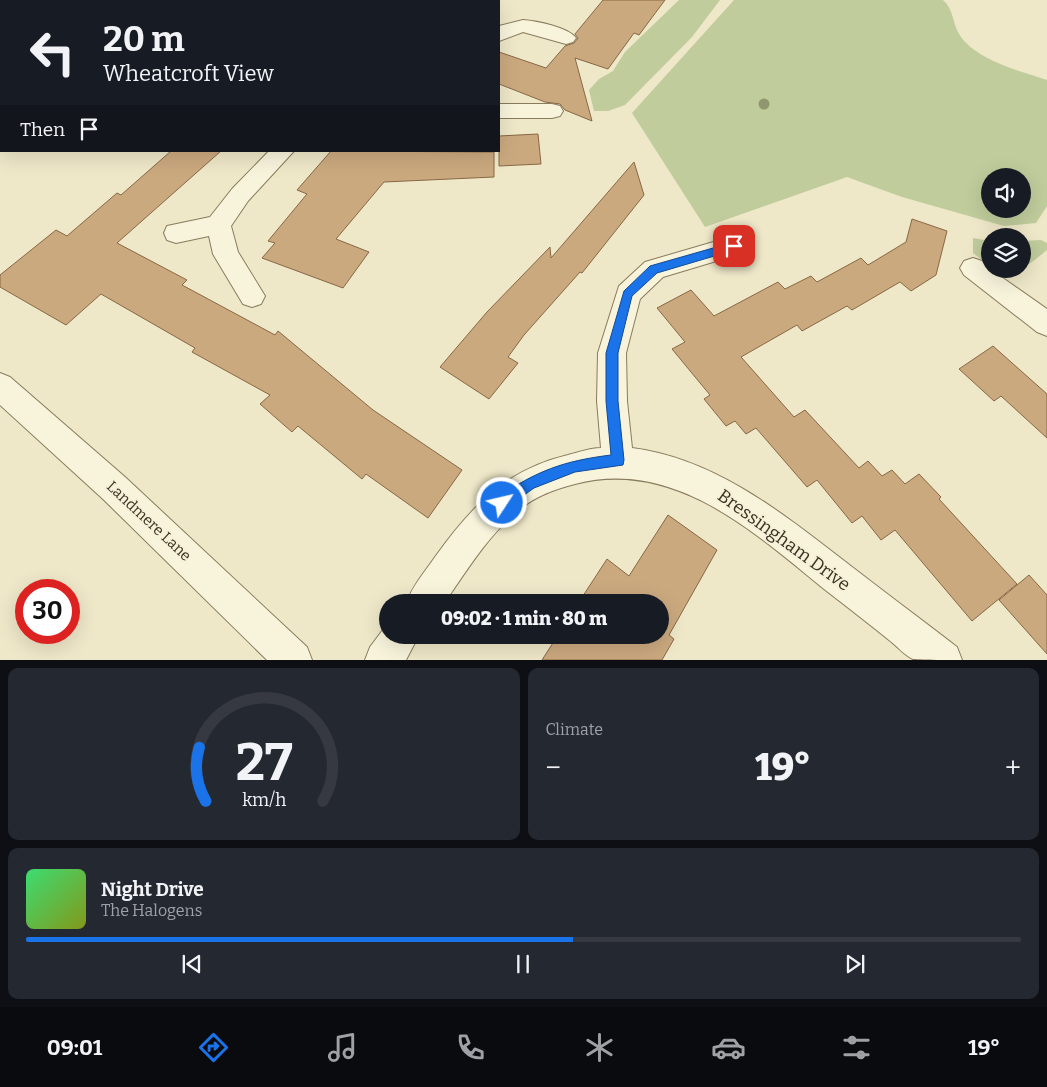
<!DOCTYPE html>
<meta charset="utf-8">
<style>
:root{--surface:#171b24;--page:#242831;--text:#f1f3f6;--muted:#9ea1a6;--line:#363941;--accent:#1a73e8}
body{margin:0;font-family:Bitter,serif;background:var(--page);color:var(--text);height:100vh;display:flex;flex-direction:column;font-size:19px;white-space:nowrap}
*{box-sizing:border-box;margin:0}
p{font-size:16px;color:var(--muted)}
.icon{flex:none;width:28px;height:28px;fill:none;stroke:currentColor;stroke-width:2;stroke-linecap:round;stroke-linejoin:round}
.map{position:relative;height:660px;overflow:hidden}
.drawer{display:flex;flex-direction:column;gap:8px;padding:8px;background:#0d0f14;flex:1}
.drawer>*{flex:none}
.top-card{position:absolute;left:0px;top:0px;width:500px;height:152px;box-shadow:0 5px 20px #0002;background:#171b24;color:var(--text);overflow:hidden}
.buttons{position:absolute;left:981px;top:168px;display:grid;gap:10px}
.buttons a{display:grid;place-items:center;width:50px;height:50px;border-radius:50%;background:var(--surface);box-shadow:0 5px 20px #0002;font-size:25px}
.speed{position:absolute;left:15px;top:579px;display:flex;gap:10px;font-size:25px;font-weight:700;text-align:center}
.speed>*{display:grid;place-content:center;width:65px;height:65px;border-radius:50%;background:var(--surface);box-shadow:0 5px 20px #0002;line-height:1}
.speed .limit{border:8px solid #d22;background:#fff;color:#111}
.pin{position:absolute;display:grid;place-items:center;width:42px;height:42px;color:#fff;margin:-21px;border-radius:10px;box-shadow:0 2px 8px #0006}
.me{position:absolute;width:55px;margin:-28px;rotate:55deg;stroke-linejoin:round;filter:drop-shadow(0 0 4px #0008)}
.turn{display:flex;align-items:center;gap:18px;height:105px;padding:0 20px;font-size:22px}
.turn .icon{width:65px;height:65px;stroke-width:2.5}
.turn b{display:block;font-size:35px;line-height:42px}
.then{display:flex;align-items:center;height:48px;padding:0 20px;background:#0003;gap:10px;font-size:19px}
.big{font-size:38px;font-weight:800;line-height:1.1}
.drawer .widget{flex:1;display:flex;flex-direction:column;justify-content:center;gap:8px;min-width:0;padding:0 18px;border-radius:10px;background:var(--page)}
.drawer .dial{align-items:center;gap:0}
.dial svg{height:130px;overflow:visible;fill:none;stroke:var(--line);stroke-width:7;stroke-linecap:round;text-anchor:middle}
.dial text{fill:var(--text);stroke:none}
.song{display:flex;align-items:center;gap:15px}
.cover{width:60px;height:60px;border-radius:8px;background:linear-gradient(135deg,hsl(140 70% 55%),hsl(70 70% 35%))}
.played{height:5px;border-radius:2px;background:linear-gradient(90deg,var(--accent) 55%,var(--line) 55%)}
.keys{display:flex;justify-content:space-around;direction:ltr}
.heat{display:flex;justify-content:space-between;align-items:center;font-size:28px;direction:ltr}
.drawer .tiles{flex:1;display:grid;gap:8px;grid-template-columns:1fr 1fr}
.widget:last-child{grid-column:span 2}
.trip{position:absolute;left:379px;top:594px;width:290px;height:50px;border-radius:25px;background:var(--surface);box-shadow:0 5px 20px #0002;font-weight:800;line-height:50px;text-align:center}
.tabs{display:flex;height:80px;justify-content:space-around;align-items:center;background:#090b0e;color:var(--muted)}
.tabs .icon{width:35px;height:35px}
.tabs .current{color:var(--accent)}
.tabs b{font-size:22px;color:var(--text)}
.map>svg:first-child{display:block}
.green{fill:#c0cc9c;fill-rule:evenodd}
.building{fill:#cba97f;stroke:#886844}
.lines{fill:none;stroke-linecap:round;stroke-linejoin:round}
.minor-casing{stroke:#897b5d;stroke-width:2}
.tertiary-casing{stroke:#897b5d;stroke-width:2}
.minor{fill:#f8f4dc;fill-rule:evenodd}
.tertiary{fill:#f8f4dc;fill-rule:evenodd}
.tree{fill:#909770}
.route{fill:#1a73e8;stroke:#114b97}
.labels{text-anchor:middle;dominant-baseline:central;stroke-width:4;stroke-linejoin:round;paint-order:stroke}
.street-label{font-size:15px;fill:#3a3021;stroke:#f5f1d8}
.near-street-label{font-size:18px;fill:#3a3021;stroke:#f5f1d8}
</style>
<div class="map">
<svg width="1047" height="660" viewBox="0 0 1047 660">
<rect width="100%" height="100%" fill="#eee7c8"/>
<g class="green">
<polygon points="679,0 720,0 692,37 625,105 608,111 594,111 589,90 599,79 613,71 625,52"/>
<path d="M 734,0 L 943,0 C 954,10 952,22 959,34 C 975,60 1020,71 1047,80 L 1047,206 L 1036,223 L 1004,226 L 902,197 L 847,177 L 705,227 L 632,113 ZM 990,176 L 1022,176 L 1022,209 L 990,209 Z"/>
<polygon points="973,238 990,241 990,266 973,253"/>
<path d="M 1041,240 L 1047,243 L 1047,250 C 1032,262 1019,276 998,269 L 1022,269 L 1023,241 Z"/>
</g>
<g class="building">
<polygon points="603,0 665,0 639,35 634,33 608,69 575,58 592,121 565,110 560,104 545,102 499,84 499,52 546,68 565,46 574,43 578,38 575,34"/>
<polygon points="538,134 541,164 499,166 499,136"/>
<polygon points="171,151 221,151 117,243 187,280 182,285 275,335 278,331 373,410 462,470 428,518 366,474 362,479 298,426 292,432 260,404 270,395 192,352 195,348 101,294 66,325 0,287 0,275 56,230 67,236 117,193 121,195"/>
<polygon points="331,151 494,152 494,177 384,182 336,239 369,252 343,288 262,258 275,243 268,241 307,194 297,190"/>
<polygon points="634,162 644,195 582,273 580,272 524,335 508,357 518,363 489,399 440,367 487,312 550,247 551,258"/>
<polygon points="912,219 947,231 936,275 911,291 900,282 852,310 847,306 802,331 797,325 741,357 794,417 805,410 859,468 868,461 882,476 892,470 905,484 919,474 941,497 939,499 1017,584 972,621 895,530 881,540 862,516 852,523 817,480 807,487 756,428 746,434 735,421 726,426 704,399 710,395 672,349 685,342 657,308 691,290 714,316 778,282 785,289 811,276 817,282 861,258 868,265 906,242"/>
<polygon points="993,346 1047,394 1047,438 1001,396 994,401 959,369"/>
<polygon points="668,515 717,550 669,635 674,639 662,660 542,660 558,635 660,635 660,602 579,602 607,559 629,576"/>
<polygon points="1029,575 1047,595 1047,654 999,600"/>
</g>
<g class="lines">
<defs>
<g id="minor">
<rect x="254" y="0" width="18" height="1"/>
<rect x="0" y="15" width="1" height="12"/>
<path d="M 523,20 C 536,21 568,27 576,38 L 573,42 L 566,44 L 523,32 L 499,41 L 499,26 Z"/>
<polygon points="499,104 552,104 560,106 563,111 560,116 552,118 499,118"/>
<polygon points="269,151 294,151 248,201 231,226 238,252 265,296 261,304 252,307 243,304 213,254 209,236 176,243 167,240 164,233 167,226 210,217 232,189"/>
<path d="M 734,236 L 743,239 L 747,246 L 743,253 L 663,277 L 640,299 L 626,353 L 627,401 L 632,448 C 720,459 792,521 860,573 C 892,598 925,622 957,647 L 962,660 C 951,660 922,660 913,659 C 905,656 897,646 889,640 C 868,623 846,606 824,589 C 753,531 673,458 575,484 C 555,489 536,496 520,509 C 489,534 467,570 445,602 L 407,602 C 412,586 425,572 435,557 C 471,507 505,470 568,455 C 579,452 590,448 601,448 L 597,401 L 598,353 L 619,286 L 645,262 Z"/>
<polygon points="973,258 982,261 990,269 1047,309 1047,336 1037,332 964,275 960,268 964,261"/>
<polygon points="388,623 388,635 419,635 406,660 365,660 370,647"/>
</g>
<polygon id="tertiary" points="0,373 10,377 125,477 307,647 312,660 267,660 103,499 0,405"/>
</defs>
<use href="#minor" class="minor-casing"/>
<use href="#tertiary" class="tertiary-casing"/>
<use href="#minor" class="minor"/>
<use href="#tertiary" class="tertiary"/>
</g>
<circle class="tree" cx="764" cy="104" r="5.5"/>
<path class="route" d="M 734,242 L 739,246 L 738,249 L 657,273 L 632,296 L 618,353 L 618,401 L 624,460 L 623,465 L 575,472 L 534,488 L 506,508 L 502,510 L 497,508 L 495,503 L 497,498 C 536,471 563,461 611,455 L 606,401 L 606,353 L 624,291 L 650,266 Z"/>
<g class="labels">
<g class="street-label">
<text transform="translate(149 521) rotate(43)">Landmere Lane</text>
</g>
<g class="near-street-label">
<text transform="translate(784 540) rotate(36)">Bressingham Drive</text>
</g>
</g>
</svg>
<div class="buttons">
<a><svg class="icon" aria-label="sound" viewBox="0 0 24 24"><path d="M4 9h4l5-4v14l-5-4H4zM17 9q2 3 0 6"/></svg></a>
<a><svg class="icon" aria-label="layers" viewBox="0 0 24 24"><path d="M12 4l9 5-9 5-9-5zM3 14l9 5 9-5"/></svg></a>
</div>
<div class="speed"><div class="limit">30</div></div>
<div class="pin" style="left:734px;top:246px;background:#d93025"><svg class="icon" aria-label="arrive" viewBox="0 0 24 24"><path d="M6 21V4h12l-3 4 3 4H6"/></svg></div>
<svg class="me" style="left:502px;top:503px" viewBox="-20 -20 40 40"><circle r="17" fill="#1a73e8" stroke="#fff" stroke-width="3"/><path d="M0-11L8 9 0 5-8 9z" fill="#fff"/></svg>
<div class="trip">09:02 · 1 min · 80 m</div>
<div class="top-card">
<div class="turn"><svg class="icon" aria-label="left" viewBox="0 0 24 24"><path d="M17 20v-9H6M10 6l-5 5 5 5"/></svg><div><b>20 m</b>Wheatcroft View</div></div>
<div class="then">Then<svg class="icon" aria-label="arrive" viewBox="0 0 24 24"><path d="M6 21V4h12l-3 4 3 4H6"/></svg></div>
</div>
</div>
<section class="drawer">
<div class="tiles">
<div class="widget dial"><svg viewBox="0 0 100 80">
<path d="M14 69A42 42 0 1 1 86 69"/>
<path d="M14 69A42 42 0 0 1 10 36" stroke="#1a73e8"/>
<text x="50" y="56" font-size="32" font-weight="700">27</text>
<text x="50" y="72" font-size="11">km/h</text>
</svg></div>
<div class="widget"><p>Climate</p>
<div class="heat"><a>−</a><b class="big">19°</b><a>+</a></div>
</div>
<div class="widget">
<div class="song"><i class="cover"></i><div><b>Night Drive</b><p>The Halogens</p></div></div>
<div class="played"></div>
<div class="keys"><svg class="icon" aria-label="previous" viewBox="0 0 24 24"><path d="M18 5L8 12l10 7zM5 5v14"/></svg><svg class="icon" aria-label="pause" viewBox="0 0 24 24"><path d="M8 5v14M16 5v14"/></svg><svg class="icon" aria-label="next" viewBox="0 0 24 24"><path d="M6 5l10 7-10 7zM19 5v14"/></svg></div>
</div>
</div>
</section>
<nav class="tabs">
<b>09:01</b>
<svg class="icon current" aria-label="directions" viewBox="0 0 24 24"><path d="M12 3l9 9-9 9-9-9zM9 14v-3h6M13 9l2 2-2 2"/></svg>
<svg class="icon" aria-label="music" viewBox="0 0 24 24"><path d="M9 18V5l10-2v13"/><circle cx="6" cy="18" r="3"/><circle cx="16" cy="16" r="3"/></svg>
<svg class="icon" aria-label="phone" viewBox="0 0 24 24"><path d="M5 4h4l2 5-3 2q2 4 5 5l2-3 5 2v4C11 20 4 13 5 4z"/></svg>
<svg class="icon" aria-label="climate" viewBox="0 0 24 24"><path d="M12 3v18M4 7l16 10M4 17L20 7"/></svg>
<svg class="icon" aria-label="car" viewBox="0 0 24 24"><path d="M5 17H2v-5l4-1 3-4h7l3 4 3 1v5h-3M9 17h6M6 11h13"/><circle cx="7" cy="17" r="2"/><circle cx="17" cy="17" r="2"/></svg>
<svg class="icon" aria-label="filters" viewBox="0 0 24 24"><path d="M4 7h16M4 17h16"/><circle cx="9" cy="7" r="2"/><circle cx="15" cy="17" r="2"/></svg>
<b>19°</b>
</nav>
